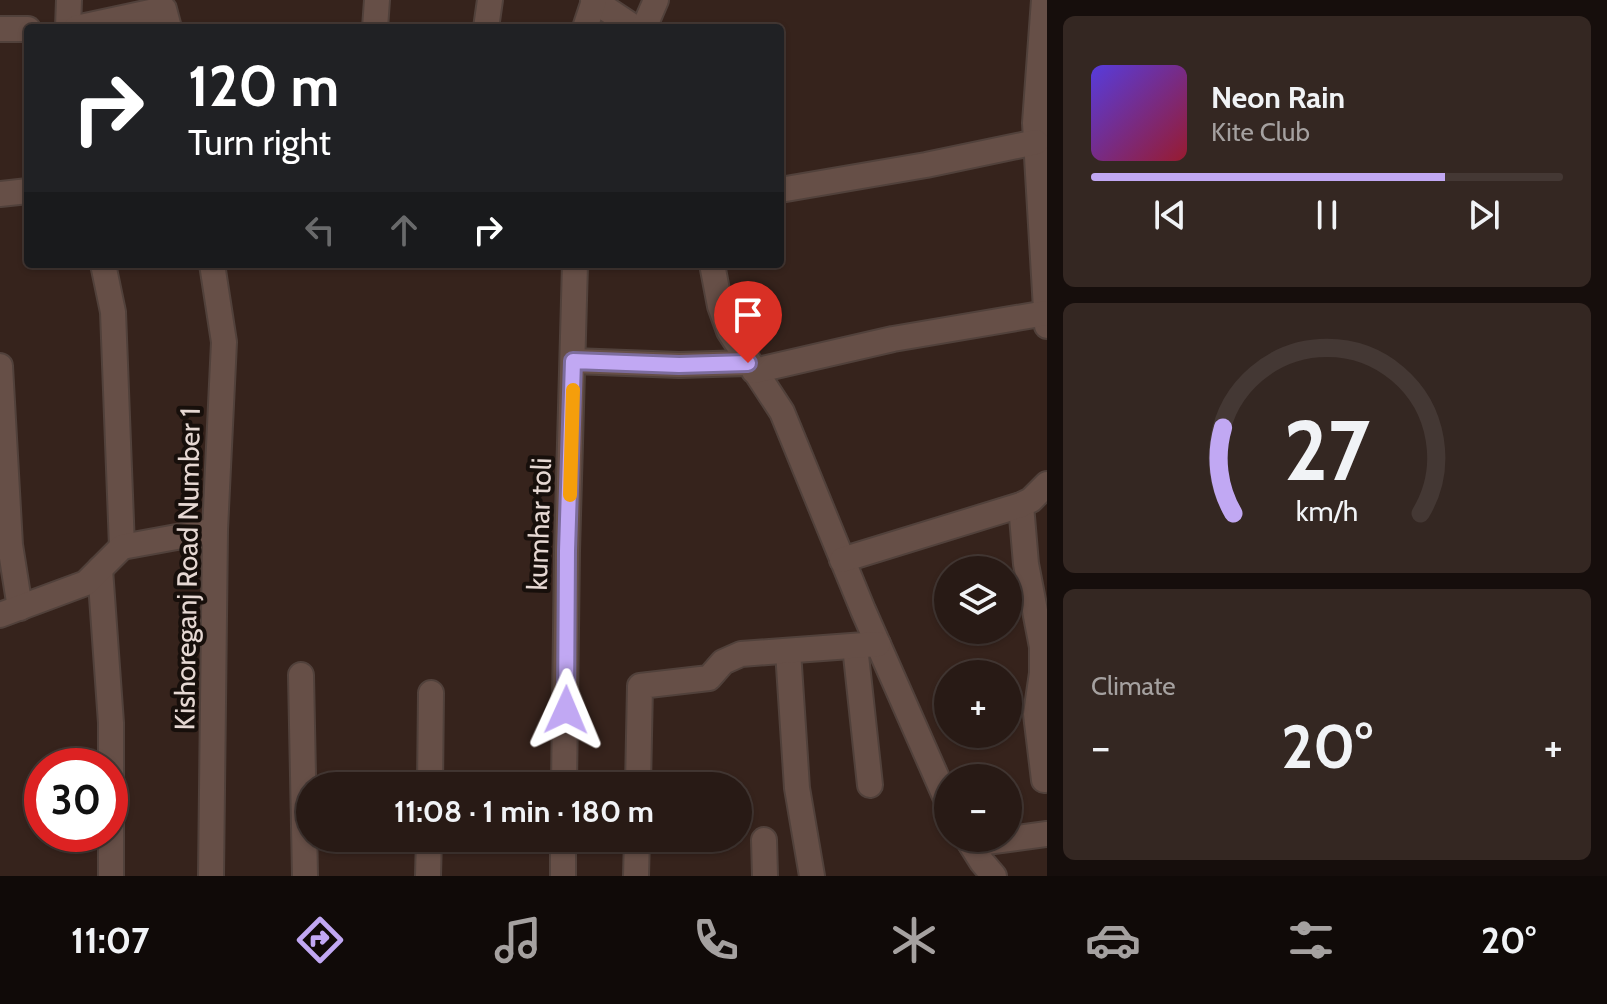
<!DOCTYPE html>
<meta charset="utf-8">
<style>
:root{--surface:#281a15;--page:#342722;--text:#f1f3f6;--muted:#a5a1a0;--line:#443834;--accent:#c1a8f3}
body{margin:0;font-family:Cabin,sans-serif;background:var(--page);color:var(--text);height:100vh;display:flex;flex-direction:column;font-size:30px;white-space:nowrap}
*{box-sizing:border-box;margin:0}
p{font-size:26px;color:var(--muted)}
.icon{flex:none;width:44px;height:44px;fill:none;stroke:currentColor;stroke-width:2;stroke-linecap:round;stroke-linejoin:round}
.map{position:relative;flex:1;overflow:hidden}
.drawer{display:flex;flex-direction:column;gap:16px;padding:16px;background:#160e0c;width:560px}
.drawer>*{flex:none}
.hud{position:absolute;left:24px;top:24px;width:760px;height:244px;border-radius:8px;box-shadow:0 2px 6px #0004,0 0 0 2px var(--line);background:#202124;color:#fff;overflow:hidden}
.buttons{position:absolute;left:934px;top:556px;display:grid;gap:16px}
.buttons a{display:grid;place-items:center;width:88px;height:88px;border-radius:50%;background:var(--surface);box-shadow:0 2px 6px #0004,0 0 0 2px var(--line);font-size:40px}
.speed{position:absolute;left:24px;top:748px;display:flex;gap:16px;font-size:40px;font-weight:700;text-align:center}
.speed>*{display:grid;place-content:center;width:104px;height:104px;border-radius:50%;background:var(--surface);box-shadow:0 2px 6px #0004,0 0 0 2px var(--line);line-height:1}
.speed .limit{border:12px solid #d22;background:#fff;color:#111}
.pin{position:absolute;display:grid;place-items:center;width:68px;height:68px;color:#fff;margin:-82px -34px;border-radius:50% 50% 50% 0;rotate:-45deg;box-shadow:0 0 8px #0007}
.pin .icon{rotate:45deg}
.me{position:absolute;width:88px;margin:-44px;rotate:1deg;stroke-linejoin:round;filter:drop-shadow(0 0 6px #0008)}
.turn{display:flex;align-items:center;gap:28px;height:168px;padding:0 32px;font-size:36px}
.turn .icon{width:104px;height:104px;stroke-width:2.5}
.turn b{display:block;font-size:56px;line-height:68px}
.lanes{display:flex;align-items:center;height:76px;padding:0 32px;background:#0003;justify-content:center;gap:40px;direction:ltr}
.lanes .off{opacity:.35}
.big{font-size:60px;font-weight:800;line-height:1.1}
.drawer .tile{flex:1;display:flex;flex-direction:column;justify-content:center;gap:12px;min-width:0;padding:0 28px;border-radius:12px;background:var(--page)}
.drawer .dial{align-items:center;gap:0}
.dial svg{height:208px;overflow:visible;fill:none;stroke:var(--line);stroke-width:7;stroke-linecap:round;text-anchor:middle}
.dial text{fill:var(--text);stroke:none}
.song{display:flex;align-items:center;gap:24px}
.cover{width:96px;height:96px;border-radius:12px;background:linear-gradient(135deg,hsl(250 70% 55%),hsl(350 70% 35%))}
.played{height:8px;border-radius:4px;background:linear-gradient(90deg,var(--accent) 75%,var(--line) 75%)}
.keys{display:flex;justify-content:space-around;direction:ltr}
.heat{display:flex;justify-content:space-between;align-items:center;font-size:44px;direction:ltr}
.trip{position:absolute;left:296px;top:772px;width:456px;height:80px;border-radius:40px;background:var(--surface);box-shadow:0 2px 6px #0004,0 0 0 2px var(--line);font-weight:800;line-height:80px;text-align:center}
.tabs{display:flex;height:128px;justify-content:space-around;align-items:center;background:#100a08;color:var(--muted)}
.tabs .icon{width:56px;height:56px}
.tabs .active{color:var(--accent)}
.tabs b{font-size:36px;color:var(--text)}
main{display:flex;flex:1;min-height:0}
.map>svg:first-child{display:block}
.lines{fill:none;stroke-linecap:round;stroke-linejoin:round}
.minor-casing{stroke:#51413b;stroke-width:28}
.minor{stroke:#664f47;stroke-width:24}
.route-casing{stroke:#7d6d9e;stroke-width:20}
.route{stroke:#c1a8f3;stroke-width:14}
.slow{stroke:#f59e0b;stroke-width:14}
.labels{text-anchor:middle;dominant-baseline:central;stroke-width:8;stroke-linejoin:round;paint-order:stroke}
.street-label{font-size:28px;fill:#e6d8d3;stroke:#170f0b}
</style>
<main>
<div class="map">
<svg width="1047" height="876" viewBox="0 0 1047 876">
<rect width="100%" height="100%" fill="#36231c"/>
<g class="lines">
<defs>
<g id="minor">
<polyline points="593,0 635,28"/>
<polyline points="1044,0 1035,123 1047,326"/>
<polyline points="68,28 69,0"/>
<polyline points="76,28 164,9 169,28"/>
<polyline points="375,28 377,0"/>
<polyline points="486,28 490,0"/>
<polyline points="585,28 594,1"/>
<polyline points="644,28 656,0"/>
<polyline points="0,29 28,29"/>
<polyline points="780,190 926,165 1036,142"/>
<polyline points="0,194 28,191"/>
<polyline points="103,264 113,312 122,547"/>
<polyline points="712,264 720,306 729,331 782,412 863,610 948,803"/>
<polyline points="573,361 679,365 748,363"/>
<polyline points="0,366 10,545 20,608"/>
<polyline points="754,371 893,339 1046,313"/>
<polyline points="1021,505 1026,564 1042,647 1042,673 1036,714 1044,780"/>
<polyline points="842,560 1021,505 1031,500 1047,484"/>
<polyline points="100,569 111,723 111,876"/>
<polyline points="0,615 86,583 122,547 215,530"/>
<polyline points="855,646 870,785"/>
<polyline points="788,651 797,788 812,876"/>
<polyline points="301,675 305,876"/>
<polyline points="430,786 431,693"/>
<polyline points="564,786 567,551 575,264"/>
<polyline points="638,786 640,686 709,678 723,662 741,654 878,644"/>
<polyline points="563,838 563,876"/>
<polyline points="967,838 982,862 994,876"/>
<polyline points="764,840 765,876"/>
<polyline points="971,844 1047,834"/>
<polyline points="211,876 215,530 224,342 212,264"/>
<polyline points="428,876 429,838"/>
<polyline points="636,876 637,838"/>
</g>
</defs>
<use href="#minor" class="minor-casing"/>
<use href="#minor" class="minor"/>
</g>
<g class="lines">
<defs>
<polyline id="route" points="566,710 567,551 573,361 679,365 748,363"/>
</defs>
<use href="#route" class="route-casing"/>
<use href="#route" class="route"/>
<polyline class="slow" points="570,495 573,390"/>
</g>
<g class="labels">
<g class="street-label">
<text transform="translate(539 524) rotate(-88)">kumhar toli</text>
<text transform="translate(187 569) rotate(-89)">Kishoreganj Road Number 1</text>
</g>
</g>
</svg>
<div class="buttons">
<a><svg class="icon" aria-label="layers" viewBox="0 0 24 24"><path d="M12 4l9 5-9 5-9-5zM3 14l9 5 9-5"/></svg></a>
<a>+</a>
<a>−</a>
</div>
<div class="speed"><div class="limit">30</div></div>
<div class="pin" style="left:748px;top:363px;background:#d93025"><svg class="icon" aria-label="arrive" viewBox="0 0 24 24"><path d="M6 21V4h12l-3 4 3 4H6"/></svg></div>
<svg class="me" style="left:566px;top:710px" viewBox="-20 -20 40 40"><path d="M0-17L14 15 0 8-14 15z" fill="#c1a8f3" stroke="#fff" stroke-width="4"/></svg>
<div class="trip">11:08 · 1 min · 180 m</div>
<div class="hud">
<div class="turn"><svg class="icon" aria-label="right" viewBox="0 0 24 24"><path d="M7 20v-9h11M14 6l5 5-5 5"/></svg><div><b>120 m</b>Turn right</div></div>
<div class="lanes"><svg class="icon off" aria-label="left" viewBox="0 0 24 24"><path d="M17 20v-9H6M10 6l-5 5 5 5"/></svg><svg class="icon off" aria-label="ahead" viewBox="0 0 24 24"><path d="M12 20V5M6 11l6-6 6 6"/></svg><svg class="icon" aria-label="right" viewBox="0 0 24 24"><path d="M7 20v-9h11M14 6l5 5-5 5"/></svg></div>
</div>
</div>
<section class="drawer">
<div class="tile">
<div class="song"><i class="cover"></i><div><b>Neon Rain</b><p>Kite Club</p></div></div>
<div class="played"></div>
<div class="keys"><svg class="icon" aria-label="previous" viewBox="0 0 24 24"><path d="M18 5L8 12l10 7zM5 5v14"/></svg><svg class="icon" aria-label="pause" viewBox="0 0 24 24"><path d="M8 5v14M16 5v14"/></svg><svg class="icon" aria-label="next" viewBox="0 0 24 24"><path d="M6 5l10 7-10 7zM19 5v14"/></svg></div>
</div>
<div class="tile dial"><svg viewBox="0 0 100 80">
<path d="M14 69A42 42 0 1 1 86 69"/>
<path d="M14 69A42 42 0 0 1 10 36" stroke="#c1a8f3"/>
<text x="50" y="56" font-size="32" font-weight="700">27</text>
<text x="50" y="72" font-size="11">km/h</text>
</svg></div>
<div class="tile"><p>Climate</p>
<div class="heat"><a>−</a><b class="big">20°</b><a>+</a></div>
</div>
</section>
</main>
<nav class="tabs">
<b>11:07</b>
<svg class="icon active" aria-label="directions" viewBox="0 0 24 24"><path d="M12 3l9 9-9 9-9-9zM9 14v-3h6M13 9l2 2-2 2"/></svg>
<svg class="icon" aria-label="music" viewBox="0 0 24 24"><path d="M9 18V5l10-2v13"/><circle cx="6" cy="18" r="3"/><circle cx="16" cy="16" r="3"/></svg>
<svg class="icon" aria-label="phone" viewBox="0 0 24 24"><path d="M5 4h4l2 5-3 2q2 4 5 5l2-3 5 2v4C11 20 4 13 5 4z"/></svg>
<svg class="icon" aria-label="climate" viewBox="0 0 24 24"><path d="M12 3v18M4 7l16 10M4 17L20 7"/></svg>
<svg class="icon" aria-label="car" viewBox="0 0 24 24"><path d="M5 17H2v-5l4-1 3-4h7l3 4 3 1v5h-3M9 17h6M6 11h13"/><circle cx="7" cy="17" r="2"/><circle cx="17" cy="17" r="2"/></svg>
<svg class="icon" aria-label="filters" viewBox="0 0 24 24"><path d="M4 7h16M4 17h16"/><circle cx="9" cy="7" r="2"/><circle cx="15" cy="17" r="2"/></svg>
<b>20°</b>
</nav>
